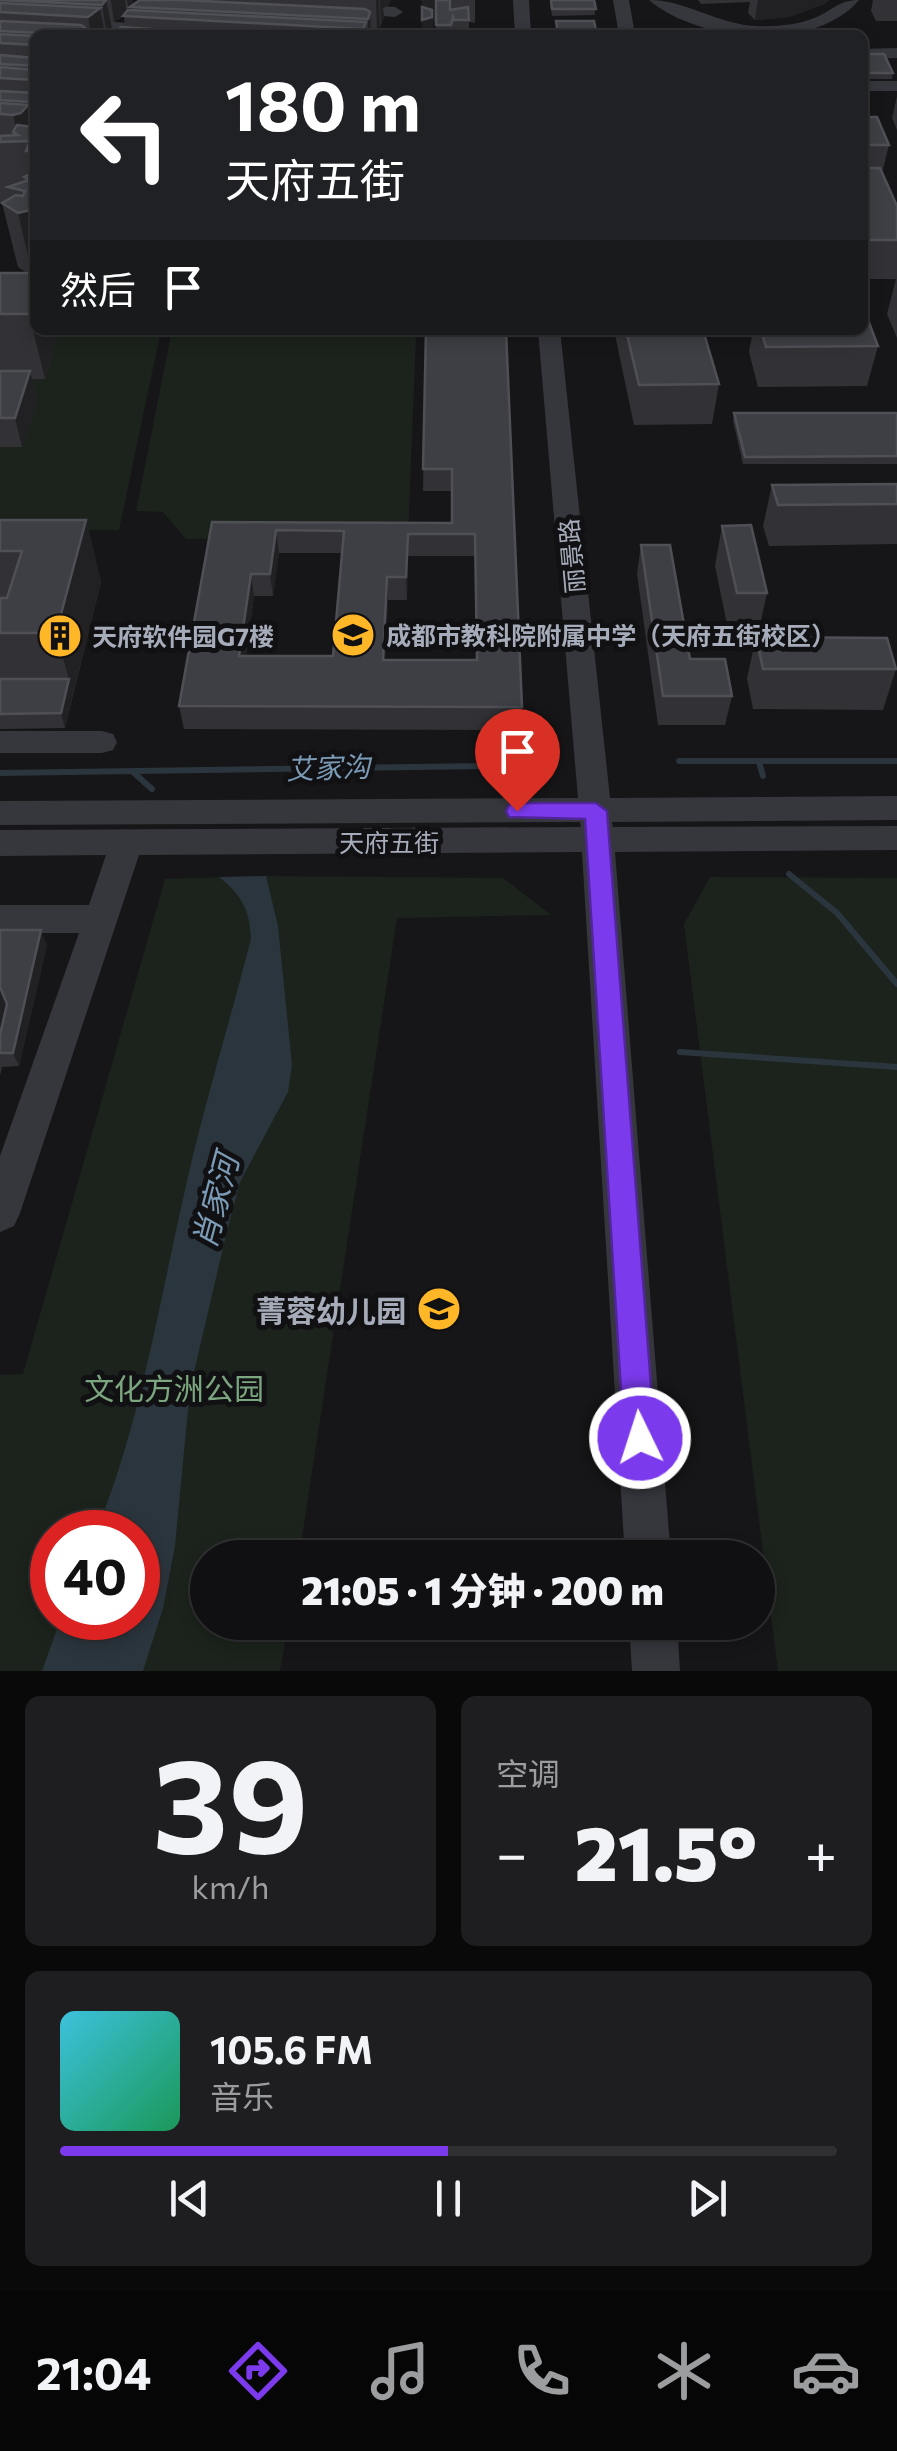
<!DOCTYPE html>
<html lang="zh">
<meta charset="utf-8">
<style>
:root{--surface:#101012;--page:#1e1e20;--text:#f1f3f6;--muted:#9c9d9f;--line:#303032;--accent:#7c3aed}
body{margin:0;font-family:Commissioner,"Noto Sans SC",sans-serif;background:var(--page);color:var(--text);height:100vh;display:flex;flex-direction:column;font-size:38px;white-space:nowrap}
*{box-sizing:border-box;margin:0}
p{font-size:32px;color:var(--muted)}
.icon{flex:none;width:55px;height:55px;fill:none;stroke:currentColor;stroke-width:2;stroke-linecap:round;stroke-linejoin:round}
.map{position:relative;height:1671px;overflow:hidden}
.side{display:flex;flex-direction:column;gap:25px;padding:25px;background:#09090a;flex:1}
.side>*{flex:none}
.banner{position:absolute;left:30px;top:30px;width:838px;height:305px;border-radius:15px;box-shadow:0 5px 15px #0003,0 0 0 2px var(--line);background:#202124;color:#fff;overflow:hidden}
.speed{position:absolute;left:30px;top:1510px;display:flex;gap:20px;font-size:50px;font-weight:700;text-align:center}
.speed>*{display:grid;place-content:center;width:130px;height:130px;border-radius:50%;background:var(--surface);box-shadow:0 5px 15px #0003,0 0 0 2px var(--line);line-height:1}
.speed .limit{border:15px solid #d22;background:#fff;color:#111}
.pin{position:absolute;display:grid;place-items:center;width:85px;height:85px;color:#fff;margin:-102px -42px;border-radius:50% 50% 50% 0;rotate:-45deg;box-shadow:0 0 10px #0007}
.pin .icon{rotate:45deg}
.me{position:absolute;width:110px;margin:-55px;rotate:356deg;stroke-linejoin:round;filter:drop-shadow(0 0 8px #0008)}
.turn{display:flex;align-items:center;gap:35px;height:210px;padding:0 30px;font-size:45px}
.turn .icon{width:130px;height:130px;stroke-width:2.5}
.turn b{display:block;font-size:70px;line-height:85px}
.then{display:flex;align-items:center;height:95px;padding:0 30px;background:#0003;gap:20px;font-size:38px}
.big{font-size:75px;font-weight:800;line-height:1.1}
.side .tile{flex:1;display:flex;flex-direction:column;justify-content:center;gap:15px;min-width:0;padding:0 35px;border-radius:15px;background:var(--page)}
.side .dial{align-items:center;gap:0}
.dial b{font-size:130px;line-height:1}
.song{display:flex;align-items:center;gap:30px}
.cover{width:120px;height:120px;border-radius:15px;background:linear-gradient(135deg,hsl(190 70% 55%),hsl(150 70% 35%))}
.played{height:10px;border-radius:5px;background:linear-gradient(90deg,var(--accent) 50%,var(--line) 50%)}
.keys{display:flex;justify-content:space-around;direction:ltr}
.heat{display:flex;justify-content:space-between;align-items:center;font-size:55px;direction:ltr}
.side .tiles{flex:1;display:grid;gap:25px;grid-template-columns:1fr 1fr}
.tile:last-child{grid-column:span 2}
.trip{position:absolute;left:190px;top:1540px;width:585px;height:100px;border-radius:50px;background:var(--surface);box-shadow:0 5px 15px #0003,0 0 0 2px var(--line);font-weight:800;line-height:100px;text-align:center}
.menu{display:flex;height:160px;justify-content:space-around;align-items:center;background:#060607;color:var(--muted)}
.menu .icon{width:70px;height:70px}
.menu .selected{color:var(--accent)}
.menu b{font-size:45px;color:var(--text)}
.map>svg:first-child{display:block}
.green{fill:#1b231c;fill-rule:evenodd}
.water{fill:#2b353d}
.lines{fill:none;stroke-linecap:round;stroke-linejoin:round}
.stream{stroke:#2b353d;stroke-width:6}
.minor{fill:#36373d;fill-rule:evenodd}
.wall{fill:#323236;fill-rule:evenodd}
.shaded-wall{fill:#212124}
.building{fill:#3e3f44;stroke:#4e5056;stroke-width:2.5;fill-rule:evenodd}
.route{fill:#7c3aed;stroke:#51269a;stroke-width:2.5}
.labels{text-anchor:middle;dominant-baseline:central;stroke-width:10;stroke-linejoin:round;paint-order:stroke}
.street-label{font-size:25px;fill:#a6acb9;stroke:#111113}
.poi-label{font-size:25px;font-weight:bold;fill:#a6acb9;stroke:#111113;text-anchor:start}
.water-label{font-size:28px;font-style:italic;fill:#7b9bb7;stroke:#111113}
.near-poi-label{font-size:30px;font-weight:bold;fill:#a6acb9;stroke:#111113;text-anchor:end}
.near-park-label{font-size:30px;fill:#7ca67f;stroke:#111113}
.near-water-label{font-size:32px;font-style:italic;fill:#7b9bb7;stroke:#111113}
</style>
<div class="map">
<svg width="897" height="1671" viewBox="0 0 897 1671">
<rect width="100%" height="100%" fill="#161618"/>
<g class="green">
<polygon points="0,297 35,330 161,330 119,530 0,530"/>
<polygon points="172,330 506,330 506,337 416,337 408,536 186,539 163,512 136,511"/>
<path d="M 266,876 L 503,878 L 551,915 L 397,918 L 299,1557 L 208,1558 L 208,1622 L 288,1623 L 280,1671 L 0,1671 L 0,1375 L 23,1374 L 165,879 ZM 52,1532 L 138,1532 L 138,1618 L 52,1618 Z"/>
<polygon points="710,877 897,878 897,1671 778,1671 684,924"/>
</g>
<path class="water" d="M 266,876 L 278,926 L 292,1065 L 288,1092 L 240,1182 L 227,1231 L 190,1389 L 175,1546 L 163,1608 L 143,1671 L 42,1671 L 61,1618 L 138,1618 L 138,1532 L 96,1532 C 139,1427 158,1310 183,1199 C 202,1111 229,1025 251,939 C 250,909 241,895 219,877 Z"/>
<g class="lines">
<g class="stream">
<polyline points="679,761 897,761"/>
<polyline points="759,762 763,776"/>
<polyline points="0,773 484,766 522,762"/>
<polyline points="134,773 152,789"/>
<polyline points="789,874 837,913 897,984"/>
<polyline points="680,1052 897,1067"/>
</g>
<g class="minor">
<polygon points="513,0 529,0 531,35 515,35"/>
<polygon points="613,0 629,0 635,35 619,35"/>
<path d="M 649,0 C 686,0 717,24 755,26 C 776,27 798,25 817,17 C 834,9 840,0 859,0 C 815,53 698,42 649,0 Z"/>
<polygon points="339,4 395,7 403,12 395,17 333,12 333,6"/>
<polygon points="0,16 171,25 179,30 170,35 0,26"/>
<polygon points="897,48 897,58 862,59 862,49"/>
<rect x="862" y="81" width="35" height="10"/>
<polygon points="538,330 560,330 610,798 897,796 897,820 612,822 613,827 897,826 897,850 615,852 671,1558 625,1558 582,852 139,855 20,1213 14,1226 0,1232 0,1156 79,933 0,933 0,905 89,905 106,855 0,856 0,830 581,827 580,822 0,825 0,801 578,798"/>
<polygon points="0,731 102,731 113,734 117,742 113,750 102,753 0,753"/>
<polygon points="629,1622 677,1622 680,1671 632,1671"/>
</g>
</g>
<g class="wall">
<path d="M 0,0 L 132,0 L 133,5 L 140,0 L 391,0 L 388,6 L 383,8 L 384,17 L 377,34 L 371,34 L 371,35 L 35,35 L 35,330 L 55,330 L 57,338 L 45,379 L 32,379 L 37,400 L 22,447 L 0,447 L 0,273 L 27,273 L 18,267 L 2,203 L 4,202 L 0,202 ZM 124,16 L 125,28 L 113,33 L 111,22 L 114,22 Z"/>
<polygon points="422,0 475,0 475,23 469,22 469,35 436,35 436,21 433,22 433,35 422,35"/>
<polygon points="550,0 594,0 595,15 552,16"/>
<polygon points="698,0 829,0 824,4 789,17 755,20 748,13 750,2 701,4"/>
<polygon points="873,0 897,0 897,21 876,21 871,11"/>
<polygon points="862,54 893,73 892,79 862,79"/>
<polygon points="862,93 867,104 864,117 889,145 882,173 897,206 897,338 887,314 896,279 862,279"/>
<polygon points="897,96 897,130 892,118"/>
<path d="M 426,330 L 522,707 L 521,730 L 184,729 L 179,706 L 212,522 L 452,523 L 452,491 L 423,491 ZM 279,553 L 342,553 L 333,656 L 246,656 L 254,596 L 273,596 ZM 408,556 L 475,556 L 476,660 L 385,660 L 388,600 L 407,600 Z"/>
<polygon points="614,330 703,330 719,384 712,424 634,425"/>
<polygon points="753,330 862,330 878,346 867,386 758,387 749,352"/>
<polygon points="734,413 897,413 897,464 743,464 733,421"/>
<polygon points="897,484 897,544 769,546 763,526 772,485"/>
<polygon points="0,520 86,520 101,582 65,728 0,729"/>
<polygon points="722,526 767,593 758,634 729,634 715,566"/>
<polygon points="641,545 690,659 732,696 725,725 658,725 637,574"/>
<polygon points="756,637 896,669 883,710 753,709 747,678"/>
<polygon points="0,930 47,945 19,1066 2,1067 0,1076"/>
</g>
<g class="shaded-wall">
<polygon points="106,0 113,33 112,35 107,35 102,5"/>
<polygon points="111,0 125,0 127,14 114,22"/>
<polygon points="127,0 132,0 133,6 129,11"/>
<polygon points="376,0 379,0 380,27 377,34"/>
<polygon points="380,0 391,0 388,6 383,8 384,17 381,24"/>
<polygon points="424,0 441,0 441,20 433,22 433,35 422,35 422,1"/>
<polygon points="758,0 829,0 824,4 789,17 755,20"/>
<polygon points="100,8 105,35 91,35 88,17"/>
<polygon points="370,12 371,35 368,35 368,19"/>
<polygon points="35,95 35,126 30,102"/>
<polygon points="28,105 35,138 30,141 19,141 13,115"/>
<polygon points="35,203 35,276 33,277 18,213"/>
<polygon points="35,294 35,330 55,330 57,338 45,379 29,314"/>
<polygon points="30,371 37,400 22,447 15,418"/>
<polygon points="86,520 101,582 73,694 56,633"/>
<polygon points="276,530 279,553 273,596 270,574"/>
<polygon points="408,534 408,556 407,600 406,577"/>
<polygon points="251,574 254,596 243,678 239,656"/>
<polygon points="387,577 388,600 384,682 383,660"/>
<polygon points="69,679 73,694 65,728 61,713"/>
<polygon points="41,930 47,945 19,1066 13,1053"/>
<polygon points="0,988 14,1018 0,1053"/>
</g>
<g class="building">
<polygon points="0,0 106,0 102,5"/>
<polygon points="140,0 182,0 365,9 370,12 368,19 130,7"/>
<polygon points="436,0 450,0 450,10 468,7 469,20 454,20 453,17 451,25 436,25"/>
<polygon points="551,0 594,0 596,9 552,9"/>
<polygon points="0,3 100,8 88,17 0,12"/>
<polygon points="422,7 432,10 432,17 422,20"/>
<polygon points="128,10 366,22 363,29 123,16"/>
<polygon points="0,21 81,25 85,28 80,35 0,31"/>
<polygon points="556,21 594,21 597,35 558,35"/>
<polygon points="121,27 238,35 111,35"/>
<polygon points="0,34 35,36 35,45 0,43"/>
<polygon points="862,54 884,54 893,73 862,73"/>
<polygon points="0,55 35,58 35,66 0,64"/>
<polygon points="0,67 35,70 35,80 0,78"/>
<polygon points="0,91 35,93 35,95 30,102 0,100"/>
<polygon points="0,103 28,105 21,113 13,115 0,114"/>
<polygon points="862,117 877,117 889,145 862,145"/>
<polygon points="17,125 35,127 35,151 26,151 30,141 0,142 0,136 18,135 13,132"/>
<polygon points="862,168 880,168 897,206 897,240 862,240"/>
<polygon points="35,172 35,203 33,204 35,205 35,209 18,213 2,203 16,195 23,196 25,191 8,187 29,180 24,177"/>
<polygon points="0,273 35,273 35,294 29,314 0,314"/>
<polygon points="862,312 865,312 878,346 766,347 761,330 862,330"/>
<path d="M 426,330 L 506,330 L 522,707 L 179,706 L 212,522 L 452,523 L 452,469 L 423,469 ZM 276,530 L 344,531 L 333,656 L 239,656 L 251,574 L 270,574 ZM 408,534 L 475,534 L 477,660 L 383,660 L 387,577 L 406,577 Z"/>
<polygon points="626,330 703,330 719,384 639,385"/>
<polygon points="0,371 30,371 15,418 0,418"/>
<polygon points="734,413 897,413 897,456 745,457"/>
<polygon points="897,484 897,504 778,505 772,485"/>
<polygon points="0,520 86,520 56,633 0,633 0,598 7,598 22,551 0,551"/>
<polygon points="751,525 767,593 737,593 722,526"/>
<polygon points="641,545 670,545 690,659 725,659 732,696 663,696"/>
<polygon points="756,637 887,638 896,669 763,669"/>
<polygon points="0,679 69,679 61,713 0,714"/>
<polygon points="0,930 41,930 13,1053 0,1053 0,1035 7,1004 0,987"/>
</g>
<polygon class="route" points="517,803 596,803 607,811 655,1438 651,1449 640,1453 629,1449 624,1438 585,819 509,817 506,811 509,805"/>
<defs>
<symbol id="school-disc" viewBox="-11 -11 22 22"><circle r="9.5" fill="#ffb627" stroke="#111113"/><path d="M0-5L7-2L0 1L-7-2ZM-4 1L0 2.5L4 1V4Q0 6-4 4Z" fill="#111"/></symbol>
<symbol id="building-disc" viewBox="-11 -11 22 22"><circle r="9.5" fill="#ffb627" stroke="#111113"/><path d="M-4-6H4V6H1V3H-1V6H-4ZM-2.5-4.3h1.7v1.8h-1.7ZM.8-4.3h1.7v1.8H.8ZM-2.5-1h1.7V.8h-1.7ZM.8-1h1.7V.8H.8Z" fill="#111"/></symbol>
</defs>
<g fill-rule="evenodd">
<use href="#school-disc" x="328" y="610" width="50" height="50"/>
<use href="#building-disc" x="35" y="611" width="50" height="50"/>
<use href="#school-disc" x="414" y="1284" width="50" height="50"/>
</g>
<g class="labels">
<g class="street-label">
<text transform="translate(571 556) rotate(-95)">丽景路</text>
<text x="389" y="842">天府五街</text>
</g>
<g class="poi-label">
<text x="386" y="635">成都市教科院附属中学（天府五街校区）</text>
<text x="92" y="636">天府软件园G7楼</text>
</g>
<g class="water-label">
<text transform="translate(328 767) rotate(-2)">艾家沟</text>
</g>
<g class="near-poi-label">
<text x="406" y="1309">菁蓉幼儿园</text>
</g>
<g class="near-park-label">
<text x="174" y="1387">文化方洲公园</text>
</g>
<g class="near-water-label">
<text transform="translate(214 1201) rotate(-75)">肖家河</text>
</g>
</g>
</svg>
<div class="speed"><div class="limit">40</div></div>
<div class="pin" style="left:517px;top:811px;background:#d93025"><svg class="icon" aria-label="arrive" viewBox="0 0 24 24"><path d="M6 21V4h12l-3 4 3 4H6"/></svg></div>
<svg class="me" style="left:640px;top:1438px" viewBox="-20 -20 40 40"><circle r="17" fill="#7c3aed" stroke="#fff" stroke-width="3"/><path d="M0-11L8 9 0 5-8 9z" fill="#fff"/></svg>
<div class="trip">21:05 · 1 分钟 · 200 m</div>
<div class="banner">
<div class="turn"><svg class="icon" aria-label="left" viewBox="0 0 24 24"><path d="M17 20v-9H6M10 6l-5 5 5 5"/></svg><div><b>180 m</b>天府五街</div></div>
<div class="then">然后<svg class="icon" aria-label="arrive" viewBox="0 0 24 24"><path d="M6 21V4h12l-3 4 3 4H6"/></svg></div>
</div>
</div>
<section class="side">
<div class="tiles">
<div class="tile dial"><b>39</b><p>km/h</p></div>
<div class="tile"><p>空调</p>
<div class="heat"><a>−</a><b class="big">21.5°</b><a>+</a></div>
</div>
<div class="tile">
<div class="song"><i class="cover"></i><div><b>105.6 FM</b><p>音乐</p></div></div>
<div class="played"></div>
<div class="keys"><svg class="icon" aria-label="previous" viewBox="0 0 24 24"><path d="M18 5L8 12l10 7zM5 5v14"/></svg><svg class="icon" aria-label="pause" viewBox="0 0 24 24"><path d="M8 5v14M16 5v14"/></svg><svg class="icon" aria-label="next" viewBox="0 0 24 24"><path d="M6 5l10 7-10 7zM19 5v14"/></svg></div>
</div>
</div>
</section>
<nav class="menu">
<b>21:04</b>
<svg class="icon selected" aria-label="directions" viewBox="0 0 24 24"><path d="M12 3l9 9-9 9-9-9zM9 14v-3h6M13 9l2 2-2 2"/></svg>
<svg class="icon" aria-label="music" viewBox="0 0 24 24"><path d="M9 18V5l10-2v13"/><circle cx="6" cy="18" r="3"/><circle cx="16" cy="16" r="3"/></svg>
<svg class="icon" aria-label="phone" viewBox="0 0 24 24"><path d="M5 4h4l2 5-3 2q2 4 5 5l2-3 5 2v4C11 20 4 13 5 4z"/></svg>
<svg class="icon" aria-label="climate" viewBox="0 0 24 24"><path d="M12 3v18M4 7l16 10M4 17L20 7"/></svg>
<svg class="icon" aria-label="car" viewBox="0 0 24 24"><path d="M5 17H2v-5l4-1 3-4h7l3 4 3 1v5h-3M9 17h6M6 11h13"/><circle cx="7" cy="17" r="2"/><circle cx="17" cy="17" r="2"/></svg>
</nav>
